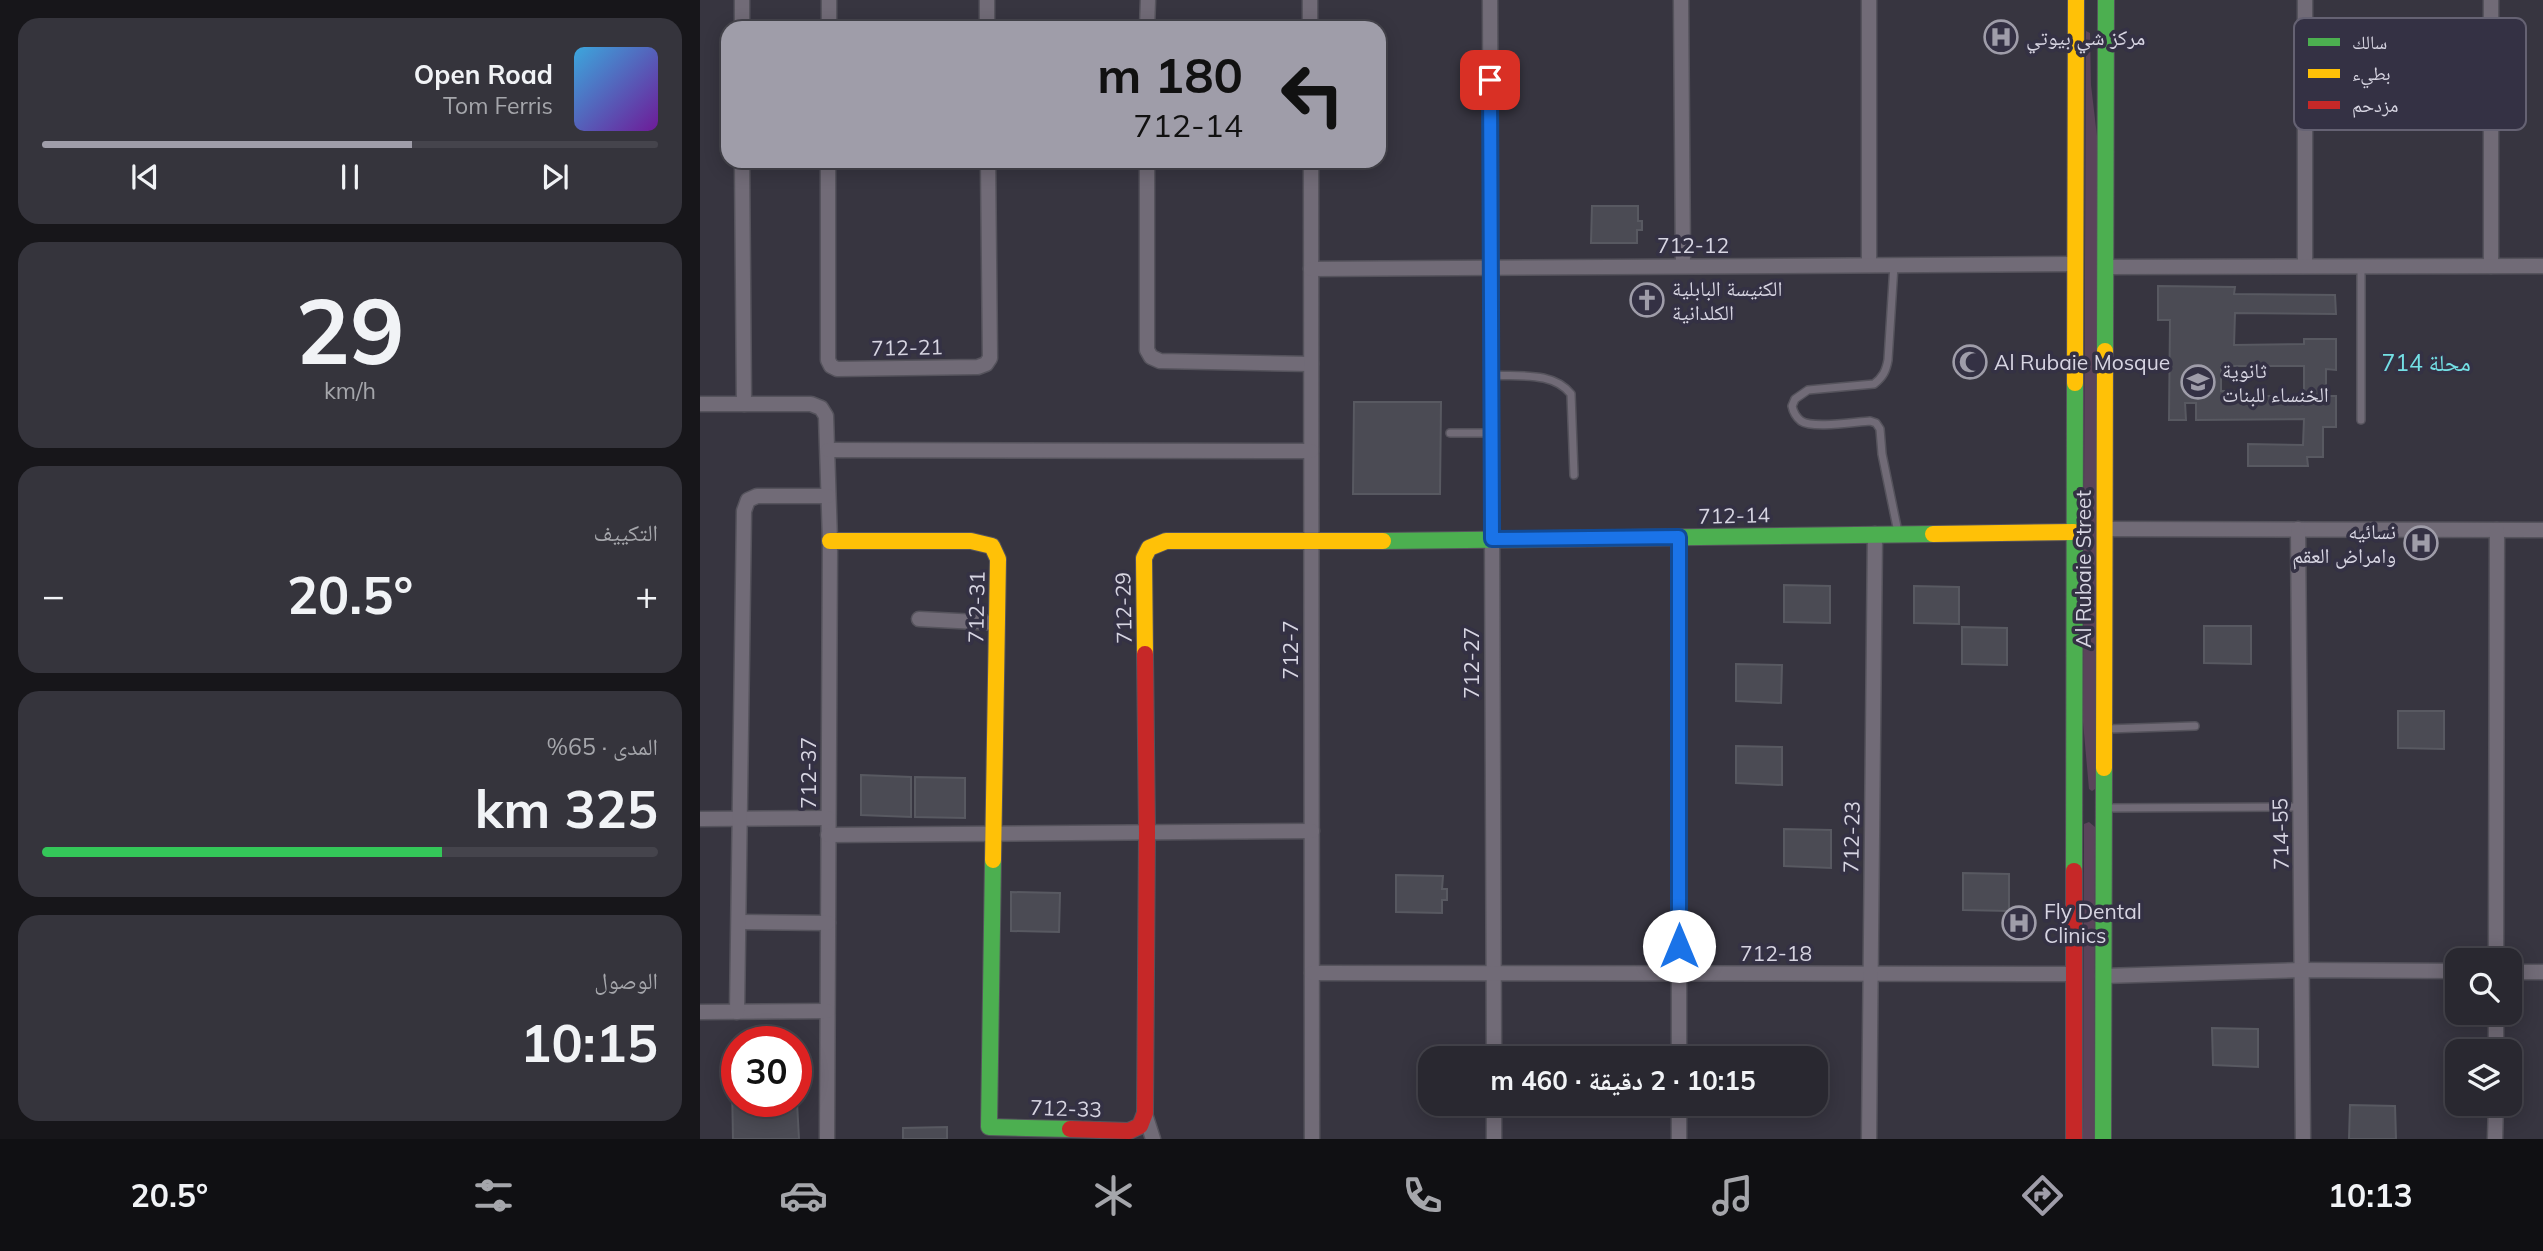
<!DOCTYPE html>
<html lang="ar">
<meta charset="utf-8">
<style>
:root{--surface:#292830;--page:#35343c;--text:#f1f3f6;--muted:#a5a6ab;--line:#45444c;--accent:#9f9da9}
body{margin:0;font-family:Mulish,"Noto Naskh Arabic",sans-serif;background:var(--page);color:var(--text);direction:rtl;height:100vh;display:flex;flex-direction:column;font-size:26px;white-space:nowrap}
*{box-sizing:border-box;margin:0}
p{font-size:23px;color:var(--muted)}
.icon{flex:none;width:38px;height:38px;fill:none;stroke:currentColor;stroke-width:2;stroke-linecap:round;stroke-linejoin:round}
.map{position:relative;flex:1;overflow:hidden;direction:ltr}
.sheet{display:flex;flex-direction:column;gap:18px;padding:18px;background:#17161a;width:700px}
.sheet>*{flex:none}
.guide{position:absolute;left:21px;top:21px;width:665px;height:147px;border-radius:21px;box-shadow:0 4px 18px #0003,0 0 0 2px var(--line);direction:rtl;background:#9f9da9;color:#111;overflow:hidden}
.tools{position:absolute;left:1745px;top:948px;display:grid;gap:14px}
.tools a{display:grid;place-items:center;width:77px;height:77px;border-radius:14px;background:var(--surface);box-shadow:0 4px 18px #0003,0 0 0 2px var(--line);font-size:35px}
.speed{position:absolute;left:21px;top:1026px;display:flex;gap:14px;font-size:35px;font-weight:700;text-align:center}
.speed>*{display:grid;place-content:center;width:91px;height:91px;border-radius:50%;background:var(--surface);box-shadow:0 4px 18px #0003,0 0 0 2px var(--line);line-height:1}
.speed .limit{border:10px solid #d22;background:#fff;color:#111}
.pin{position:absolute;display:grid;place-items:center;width:60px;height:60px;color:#fff;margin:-30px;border-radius:14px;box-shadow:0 4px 10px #0006}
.me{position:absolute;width:77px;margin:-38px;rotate:0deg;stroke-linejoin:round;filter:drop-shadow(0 0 5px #0008)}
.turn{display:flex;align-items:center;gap:24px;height:147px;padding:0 28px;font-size:32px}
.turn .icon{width:91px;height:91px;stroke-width:2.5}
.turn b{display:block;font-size:49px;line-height:60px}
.big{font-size:52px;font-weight:700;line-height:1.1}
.sheet .tile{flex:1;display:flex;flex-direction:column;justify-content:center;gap:10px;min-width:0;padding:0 24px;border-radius:21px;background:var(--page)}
.sheet .dial{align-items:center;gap:0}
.dial b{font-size:91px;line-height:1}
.song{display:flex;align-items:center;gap:21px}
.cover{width:84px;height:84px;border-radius:10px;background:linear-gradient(135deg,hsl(200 70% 55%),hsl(280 70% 35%))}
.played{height:7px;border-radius:4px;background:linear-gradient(90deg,var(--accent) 60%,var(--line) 60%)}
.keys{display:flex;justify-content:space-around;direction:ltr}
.heat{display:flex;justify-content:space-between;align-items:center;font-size:38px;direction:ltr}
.charge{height:10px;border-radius:5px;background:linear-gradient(90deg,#34c759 65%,var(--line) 0)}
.trip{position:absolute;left:718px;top:1046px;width:410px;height:70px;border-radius:21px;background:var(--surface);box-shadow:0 4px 18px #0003,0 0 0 2px var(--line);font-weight:700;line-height:70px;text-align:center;direction:rtl}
.tab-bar{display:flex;height:112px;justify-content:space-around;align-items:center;background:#101013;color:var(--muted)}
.tab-bar .icon{width:49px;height:49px}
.tab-bar .active{color:var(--accent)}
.tab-bar b{font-size:32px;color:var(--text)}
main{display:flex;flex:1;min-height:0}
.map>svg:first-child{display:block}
.green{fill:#5a445a}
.building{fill:#4b4b54;stroke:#585961;stroke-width:2;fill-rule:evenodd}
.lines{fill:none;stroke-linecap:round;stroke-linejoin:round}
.lane-casing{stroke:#55535c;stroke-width:10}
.street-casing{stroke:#55535c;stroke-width:17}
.fast-casing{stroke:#55535c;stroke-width:18}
.slow-casing{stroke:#55535c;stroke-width:18}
.jam-casing{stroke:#55535c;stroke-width:18}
.lane{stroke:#716b77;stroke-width:7}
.street{stroke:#716b77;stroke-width:14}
.fast{stroke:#4caf50;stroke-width:16}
.slow{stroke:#ffc107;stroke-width:16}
.jam{stroke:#c62828;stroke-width:16}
.route-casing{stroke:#114b97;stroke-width:18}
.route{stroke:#1a73e8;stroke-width:12}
.labels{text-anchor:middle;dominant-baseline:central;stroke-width:7;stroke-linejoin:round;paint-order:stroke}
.poi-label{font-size:21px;fill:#d7d5e2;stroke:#343144;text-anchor:start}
.street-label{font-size:21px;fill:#d7d5e2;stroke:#343144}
.neighbourhood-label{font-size:23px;fill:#74e0e5;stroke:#343144}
.key{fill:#343144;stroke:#656273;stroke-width:2}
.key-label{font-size:19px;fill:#d7d5e2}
</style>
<main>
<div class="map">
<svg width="1843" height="1139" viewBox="0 0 1843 1139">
<rect width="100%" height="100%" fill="#373540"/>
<g class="green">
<polygon points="1386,31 1390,33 1391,85 1399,153 1395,789 1392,791 1389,789 1383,722"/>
<polygon points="1389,822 1395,827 1394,1139 1383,1139 1384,824"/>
</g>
<g class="building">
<polygon points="892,206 938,206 938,221 942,221 942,230 937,230 937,243 891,243"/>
<path d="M 1458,286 L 1535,287 L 1534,294 L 1635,295 L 1636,314 L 1535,313 L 1534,345 L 1604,344 L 1604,339 L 1636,339 L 1636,370 L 1626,369 L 1626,396 L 1636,396 L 1636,427 L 1623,427 L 1623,457 L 1607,457 L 1608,466 L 1548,466 L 1548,444 L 1603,445 L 1604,419 L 1496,420 L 1496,403 L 1485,403 L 1486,420 L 1469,420 L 1470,320 L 1458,320 ZM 1521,366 L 1604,366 L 1604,396 L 1533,396 L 1534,391 L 1521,391 Z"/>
<polygon points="654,402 741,402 740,494 653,494"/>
<polygon points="1084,585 1130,586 1130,623 1084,622"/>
<polygon points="1214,586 1259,587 1259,624 1214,623"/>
<polygon points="1504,626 1551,626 1551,664 1504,663"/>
<polygon points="1262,627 1307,628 1307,665 1262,664"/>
<polygon points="1036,664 1082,665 1081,703 1036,701"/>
<polygon points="1698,711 1744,711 1744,749 1698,748"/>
<polygon points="1036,746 1082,747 1082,785 1036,783"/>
<polygon points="161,775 211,777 211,817 161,815"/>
<polygon points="215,777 265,778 265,818 215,817"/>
<polygon points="1084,829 1131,830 1131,868 1084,866"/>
<polygon points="1263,873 1309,874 1309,911 1263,910"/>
<polygon points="696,875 743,876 742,889 747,889 747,900 742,900 742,913 696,912"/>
<polygon points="311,892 360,893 359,932 311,931"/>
<polygon points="1512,1028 1558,1029 1558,1067 1513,1065"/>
<polygon points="96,1084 99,1139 33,1139 32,1086 37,1086 37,1101 96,1101"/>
<polygon points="1650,1105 1695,1106 1696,1139 1649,1139"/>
<polygon points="247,1127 247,1139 203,1139 203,1128"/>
</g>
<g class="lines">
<defs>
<g id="lane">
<path d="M 1194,265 L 1188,360 C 1186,371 1183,377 1174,384 L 1108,390 L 1095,399 L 1092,406 C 1093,411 1096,417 1101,421 C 1113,429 1154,422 1170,421 L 1176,423 L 1180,429 L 1182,454 L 1198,532"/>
<path d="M 791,375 C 819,377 853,371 871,394 L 874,475"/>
<polyline points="1661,420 1661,267"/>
<polyline points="750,433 792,433"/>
<polyline points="1407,729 1495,726"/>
<polyline points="1405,808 1600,807"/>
</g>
<g id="street">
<polyline points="42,0 42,28"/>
<polyline points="610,0 610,28"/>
<polyline points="790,0 794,1059"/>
<polyline points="981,0 983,266"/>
<polyline points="1169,0 1169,265"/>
<polyline points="1605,0 1605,266"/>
<polyline points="129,28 129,0"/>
<polyline points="287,28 287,0"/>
<polyline points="447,28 448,0"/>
<polyline points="42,161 44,404"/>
<polyline points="128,161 128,360 131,366 137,369 278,367 286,364 290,358 288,161"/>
<polyline points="447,161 447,350 451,357 460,361 611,364"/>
<polyline points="611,161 612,1139"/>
<polyline points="1791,266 1791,0"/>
<polyline points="1405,267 1843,266"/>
<polyline points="611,269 1375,264"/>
<polyline points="0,404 111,404 121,408 126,416 130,541 127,1139"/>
<polyline points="128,450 611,451"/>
<polyline points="1404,529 1843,530"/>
<polyline points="1598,529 1603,1139"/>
<polyline points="219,619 297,623"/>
<polyline points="0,819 128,818"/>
<polyline points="128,835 612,831"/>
<polyline points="39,922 128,923"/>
<polyline points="1796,961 1797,530"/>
<polyline points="1810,972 1843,972"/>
<polyline points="612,973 1373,974"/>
<polyline points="1403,976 1602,970 1757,971"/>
<polyline points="0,1012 127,1011"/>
<polyline points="37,1012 44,511 48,500 57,496 128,496"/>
<polyline points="1796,1052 1796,1013"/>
<polyline points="979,1059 979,537"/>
<polyline points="794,1104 794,1139"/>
<polyline points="445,1114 453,1139"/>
<polyline points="979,1139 979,1104"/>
<polyline points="1169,1139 1175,534"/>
<polyline points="1795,1139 1796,1104"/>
</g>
<g id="fast">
<polyline points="1405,351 1406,0"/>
<polyline points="683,541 1233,534"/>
<polyline points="293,860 289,1127 370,1129"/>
<polyline points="1374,871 1375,383"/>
<polyline points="1403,1139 1404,768"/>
</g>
<g id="slow">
<polyline points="1375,383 1376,0"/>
<polyline points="1233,534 1374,532"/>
<polyline points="130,541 271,541 292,546 298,559 293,860"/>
<polyline points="445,654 444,558 449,548 466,541 683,541"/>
<polyline points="1404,768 1405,351"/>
</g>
<g id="jam">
<polyline points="370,1129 429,1131 440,1126 445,1113 447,832 445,654"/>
<polyline points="1374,1139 1374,871"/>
</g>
</defs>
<use href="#lane" class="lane-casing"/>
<use href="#street" class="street-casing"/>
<use href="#fast" class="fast-casing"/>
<use href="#slow" class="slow-casing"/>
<use href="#jam" class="jam-casing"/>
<use href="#lane" class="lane"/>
<use href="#street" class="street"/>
<use href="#fast" class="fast"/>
<use href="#slow" class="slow"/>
<use href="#jam" class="jam"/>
</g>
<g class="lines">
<defs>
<polyline id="route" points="790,80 792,539 979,537 979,946"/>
</defs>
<use href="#route" class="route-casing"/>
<use href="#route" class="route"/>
</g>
<defs>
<symbol id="hospital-ring" viewBox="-11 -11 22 22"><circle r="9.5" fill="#343144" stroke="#9f9da9" stroke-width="1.5"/><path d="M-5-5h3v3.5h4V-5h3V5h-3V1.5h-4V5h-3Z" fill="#9f9da9"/></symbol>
<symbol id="church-ring" viewBox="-11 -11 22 22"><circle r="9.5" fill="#343144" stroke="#9f9da9" stroke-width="1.5"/><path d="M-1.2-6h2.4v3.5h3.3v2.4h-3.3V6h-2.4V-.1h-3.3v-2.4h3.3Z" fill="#9f9da9"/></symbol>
<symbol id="mosque-ring" viewBox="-11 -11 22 22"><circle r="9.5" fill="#343144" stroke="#9f9da9" stroke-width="1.5"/><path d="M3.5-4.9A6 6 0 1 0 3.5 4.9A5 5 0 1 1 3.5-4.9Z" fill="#9f9da9"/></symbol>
<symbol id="school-ring" viewBox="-11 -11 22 22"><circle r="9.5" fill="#343144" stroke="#9f9da9" stroke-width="1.5"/><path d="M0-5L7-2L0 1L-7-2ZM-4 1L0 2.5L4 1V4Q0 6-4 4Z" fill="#9f9da9"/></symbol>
</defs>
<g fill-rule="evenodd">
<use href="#hospital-ring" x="1282" y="18" width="38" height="38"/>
<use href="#church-ring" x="928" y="281" width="38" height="38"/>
<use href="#mosque-ring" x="1251" y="343" width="38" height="38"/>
<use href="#school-ring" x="1479" y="363" width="38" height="38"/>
<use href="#hospital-ring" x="1702" y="524" width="38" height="38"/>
<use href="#hospital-ring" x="1300" y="904" width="38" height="38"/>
</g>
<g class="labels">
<g class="poi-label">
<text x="1326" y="37">مركز شي بيوتي</text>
<text x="972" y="288">الكنيسة البابلية<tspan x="972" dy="24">الكلدانية</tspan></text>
<text x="1294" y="362">Al Rubaie Mosque</text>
<text x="1522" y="370">ثانوية<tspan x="1522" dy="24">الخنساء للبنات</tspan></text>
<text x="1696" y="531" text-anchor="end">نسائيه<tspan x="1696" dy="24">وامراض العقم</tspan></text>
<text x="1344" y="911">Fly Dental<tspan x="1344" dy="24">Clinics</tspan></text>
</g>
<g class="street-label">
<text x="993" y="245">712-12</text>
<text transform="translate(207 347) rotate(-1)">712-21</text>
<text transform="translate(1034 515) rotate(-1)">712-14</text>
<text transform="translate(1383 569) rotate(-90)">Al Rubaie Street</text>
<text transform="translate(276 607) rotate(-89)">712-31</text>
<text transform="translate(423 608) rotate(-91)">712-29</text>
<text transform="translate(590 650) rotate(-90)">712-7</text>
<text transform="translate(771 663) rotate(-90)">712-27</text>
<text transform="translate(108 773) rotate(-90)">712-37</text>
<text transform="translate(1580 834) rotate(-91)">714-55</text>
<text transform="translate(1151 837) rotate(-89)">712-23</text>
<text x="1076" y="953">712-18</text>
<text transform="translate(366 1108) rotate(2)">712-33</text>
</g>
<g class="neighbourhood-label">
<text x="1726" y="362">محلة 714</text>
</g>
</g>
<rect x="1594" y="18" width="232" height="112" rx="10" class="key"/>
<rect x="1608" y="38" width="32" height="8" fill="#4caf50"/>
<rect x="1608" y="69" width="32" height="9" fill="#ffc107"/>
<rect x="1608" y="101" width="32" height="8" fill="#c62828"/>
<g class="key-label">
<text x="1652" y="49">سالك</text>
<text x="1652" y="80">بطيء</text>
<text x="1652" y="112">مزدحم</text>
</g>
</svg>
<div class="tools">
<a><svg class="icon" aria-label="search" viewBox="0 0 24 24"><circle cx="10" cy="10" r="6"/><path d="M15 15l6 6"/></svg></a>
<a><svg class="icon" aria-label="layers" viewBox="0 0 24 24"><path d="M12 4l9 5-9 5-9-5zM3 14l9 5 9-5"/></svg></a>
</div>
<div class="speed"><div class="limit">30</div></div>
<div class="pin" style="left:790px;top:80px;background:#d93025"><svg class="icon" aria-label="arrive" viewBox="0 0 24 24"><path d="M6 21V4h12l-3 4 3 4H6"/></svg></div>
<svg class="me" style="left:979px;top:946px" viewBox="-20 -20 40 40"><circle r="19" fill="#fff"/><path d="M0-13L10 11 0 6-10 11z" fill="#1a73e8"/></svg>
<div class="trip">10:15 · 2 دقيقة · 460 m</div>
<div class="guide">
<div class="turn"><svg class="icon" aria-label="left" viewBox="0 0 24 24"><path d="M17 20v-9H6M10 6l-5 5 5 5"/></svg><div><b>180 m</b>712-14</div></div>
</div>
</div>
<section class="sheet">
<div class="tile">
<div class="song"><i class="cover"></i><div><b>Open Road</b><p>Tom Ferris</p></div></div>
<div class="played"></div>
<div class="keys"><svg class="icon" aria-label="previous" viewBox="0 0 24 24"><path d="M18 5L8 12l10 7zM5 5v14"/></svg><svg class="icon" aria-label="pause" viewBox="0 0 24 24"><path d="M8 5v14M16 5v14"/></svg><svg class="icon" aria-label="next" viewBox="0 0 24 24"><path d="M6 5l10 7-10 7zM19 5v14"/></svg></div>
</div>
<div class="tile dial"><b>29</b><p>km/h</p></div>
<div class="tile"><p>التكييف</p>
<div class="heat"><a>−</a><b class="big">20.5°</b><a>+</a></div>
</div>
<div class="tile"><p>المدى · 65%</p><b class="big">325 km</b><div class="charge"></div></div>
<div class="tile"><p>الوصول</p><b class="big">10:15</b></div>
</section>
</main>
<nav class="tab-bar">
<b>10:13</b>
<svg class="icon active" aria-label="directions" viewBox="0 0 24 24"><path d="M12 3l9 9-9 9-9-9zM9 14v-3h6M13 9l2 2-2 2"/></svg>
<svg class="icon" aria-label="music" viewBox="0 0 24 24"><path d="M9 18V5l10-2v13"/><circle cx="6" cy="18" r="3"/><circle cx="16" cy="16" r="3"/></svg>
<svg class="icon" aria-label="phone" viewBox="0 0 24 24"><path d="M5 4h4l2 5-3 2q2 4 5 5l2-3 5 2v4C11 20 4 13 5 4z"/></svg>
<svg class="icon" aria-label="climate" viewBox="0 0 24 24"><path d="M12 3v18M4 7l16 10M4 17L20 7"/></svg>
<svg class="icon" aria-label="car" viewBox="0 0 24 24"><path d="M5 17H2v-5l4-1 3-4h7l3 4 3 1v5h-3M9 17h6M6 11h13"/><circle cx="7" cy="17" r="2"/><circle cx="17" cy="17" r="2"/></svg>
<svg class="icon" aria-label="filters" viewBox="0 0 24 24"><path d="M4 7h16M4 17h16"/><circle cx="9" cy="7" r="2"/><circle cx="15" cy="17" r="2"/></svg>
<b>20.5°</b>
</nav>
